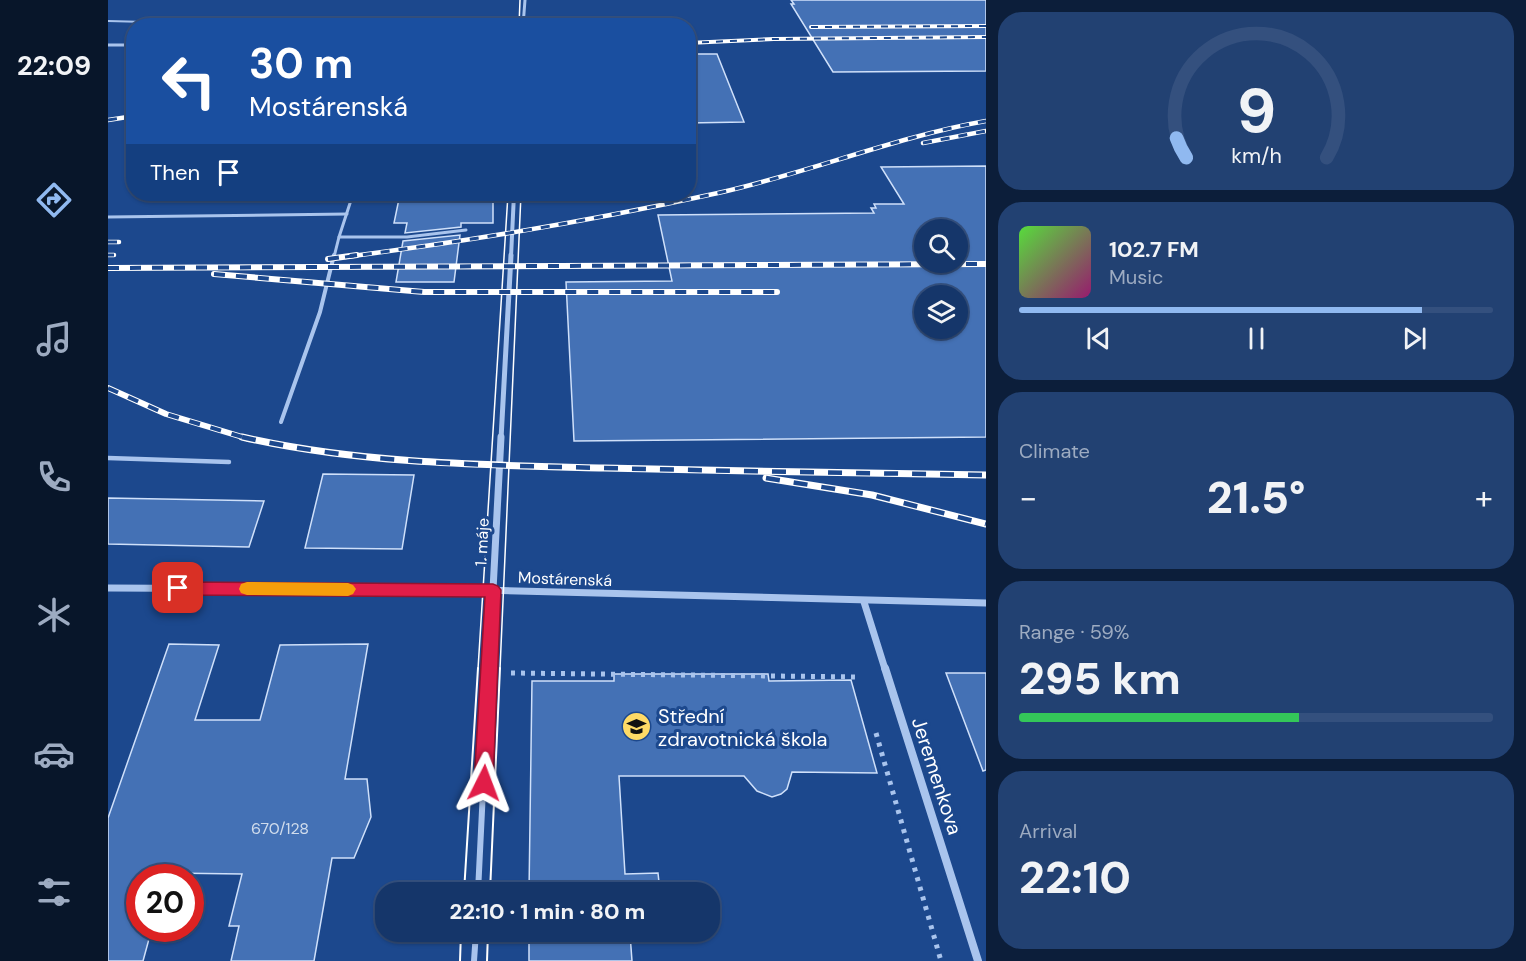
<!DOCTYPE html>
<meta charset="utf-8">
<style>
:root{--surface:#15366a;--page:#224172;--text:#f1f3f6;--muted:#9dabc1;--line:#34507e;--accent:#90b9f0}
body{margin:0;font-family:"DM Sans",sans-serif;background:var(--page);color:var(--text);height:100vh;display:flex;flex-direction:column;font-size:22px;white-space:nowrap}
*{box-sizing:border-box;margin:0}
p{font-size:20px;color:var(--muted)}
.icon{flex:none;width:33px;height:33px;fill:none;stroke:currentColor;stroke-width:2;stroke-linecap:round;stroke-linejoin:round}
.map{position:relative;flex:1;overflow:hidden}
.panel{display:flex;flex-direction:column;gap:12px;padding:12px;background:#0c1e3a;width:540px}
.panel>*{flex:none}
.guide{position:absolute;left:18px;top:18px;width:570px;height:183px;border-radius:24px;box-shadow:0 2px 4px #0004,0 0 0 2px var(--line);background:#1a4fa0;color:#fff;overflow:hidden}
.fabs{position:absolute;left:806px;top:219px;display:grid;gap:12px}
.fabs a{display:grid;place-items:center;width:54px;height:54px;border-radius:50%;background:var(--surface);box-shadow:0 2px 4px #0004,0 0 0 2px var(--line);font-size:30px}
.speed{position:absolute;left:18px;top:864px;display:flex;gap:12px;font-size:30px;font-weight:700;text-align:center}
.speed>*{display:grid;place-content:center;width:78px;height:78px;border-radius:50%;background:var(--surface);box-shadow:0 2px 4px #0004,0 0 0 2px var(--line);line-height:1}
.speed .limit{border:9px solid #d22;background:#fff;color:#111}
.pin{position:absolute;display:grid;place-items:center;width:51px;height:51px;color:#fff;margin:-26px;border-radius:12px;box-shadow:0 3px 9px #0006}
.me{position:absolute;width:66px;margin:-33px;rotate:3deg;stroke-linejoin:round;filter:drop-shadow(0 0 4px #0008)}
.turn{display:flex;align-items:center;gap:21px;height:126px;padding:0 24px;font-size:27px}
.turn .icon{width:78px;height:78px;stroke-width:2.5}
.turn b{display:block;font-size:42px;line-height:51px}
.then{display:flex;align-items:center;height:57px;padding:0 24px;background:#0003;gap:12px;font-size:22px}
.big{font-size:45px;font-weight:800;line-height:1.1}
.panel .tile{flex:1;display:flex;flex-direction:column;justify-content:center;gap:9px;min-width:0;padding:0 21px;border-radius:24px;background:var(--page)}
.panel .dial{align-items:center;gap:0}
.dial svg{height:156px;overflow:visible;fill:none;stroke:var(--line);stroke-width:7;stroke-linecap:round;text-anchor:middle}
.dial text{fill:var(--text);stroke:none}
.song{display:flex;align-items:center;gap:18px}
.cover{width:72px;height:72px;border-radius:9px;background:linear-gradient(135deg,hsl(110 70% 55%),hsl(320 70% 35%))}
.played{height:6px;border-radius:3px;background:linear-gradient(90deg,var(--accent) 85%,var(--line) 85%)}
.keys{display:flex;justify-content:space-around;direction:ltr}
.heat{display:flex;justify-content:space-between;align-items:center;font-size:33px;direction:ltr}
.charge{height:9px;border-radius:4px;background:linear-gradient(90deg,#34c759 59%,var(--line) 0)}
.trip{position:absolute;left:267px;top:882px;width:345px;height:60px;border-radius:24px;background:var(--surface);box-shadow:0 2px 4px #0004,0 0 0 2px var(--line);font-weight:800;line-height:60px;text-align:center}
main{display:flex;flex:1;min-height:0}
.menu{display:flex;flex-direction:column;width:108px;justify-content:space-around;align-items:center;background:#08162a;color:var(--muted)}
.menu .icon{width:42px;height:42px}
.menu .current{color:var(--accent)}
.menu b{font-size:27px;color:var(--text)}
.map>svg:first-child{display:block}
.building{fill:#4471b5;stroke:#cfe0fa;stroke-width:1.5;fill-rule:evenodd}
.lines{fill:none;stroke-linecap:round;stroke-linejoin:round}
.path{stroke:#a9c4ed;stroke-width:5;stroke-dasharray:4 6;stroke-linecap:butt}
.lane-far4{stroke:#a9c4ed;stroke-width:2}
.lane-far3{stroke:#a9c4ed;stroke-width:3}
.lane-far2{stroke:#a9c4ed;stroke-width:4}
.lane-far1{stroke:#a9c4ed;stroke-width:4.5}
.lane{stroke:#a9c4ed;stroke-width:6}
.street-far4{stroke:#a9c4ed;stroke-width:3}
.street-far3{stroke:#a9c4ed;stroke-width:4}
.street-far2{stroke:#a9c4ed;stroke-width:5}
.street-far1{stroke:#a9c4ed;stroke-width:7}
.street{stroke:#a9c4ed;stroke-width:8}
.tram-far1{stroke:#fff;stroke-width:1.5}
.tram{stroke:#fff;stroke-width:2}
.rail-far3-casing{stroke:#fff;stroke-width:4}
.rail-far2-casing{stroke:#fff;stroke-width:4.5}
.rail-far1-casing{stroke:#fff;stroke-width:6}
.rail-casing{stroke:#fff;stroke-width:7}
.rail-far3{stroke:#1c488d;stroke-width:2;stroke-dasharray:7;stroke-linecap:butt}
.rail-far2{stroke:#1c488d;stroke-width:3;stroke-dasharray:9;stroke-linecap:butt}
.rail-far1{stroke:#1c488d;stroke-width:4;stroke-dasharray:11;stroke-linecap:butt}
.rail{stroke:#1c488d;stroke-width:4.5;stroke-dasharray:14;stroke-linecap:butt}
.route{fill:#e11d48;stroke:#92132f;stroke-width:1.5}
.slow{fill:#f59e0b}
.labels{text-anchor:middle;dominant-baseline:central;stroke-width:6;stroke-linejoin:round;paint-order:stroke}
.street-label{font-size:16px;fill:#fff;stroke:#1c488d}
.near-number-label{font-size:16px;fill:#d0dcec}
.near-poi-label{font-size:20px;fill:#fff;stroke:#1c488d;text-anchor:start}
.near-street-label{font-size:20px;fill:#fff;stroke:#1c488d}
</style>
<main>
<nav class="menu">
<b>22:09</b>
<svg class="icon current" aria-label="directions" viewBox="0 0 24 24"><path d="M12 3l9 9-9 9-9-9zM9 14v-3h6M13 9l2 2-2 2"/></svg>
<svg class="icon" aria-label="music" viewBox="0 0 24 24"><path d="M9 18V5l10-2v13"/><circle cx="6" cy="18" r="3"/><circle cx="16" cy="16" r="3"/></svg>
<svg class="icon" aria-label="phone" viewBox="0 0 24 24"><path d="M5 4h4l2 5-3 2q2 4 5 5l2-3 5 2v4C11 20 4 13 5 4z"/></svg>
<svg class="icon" aria-label="climate" viewBox="0 0 24 24"><path d="M12 3v18M4 7l16 10M4 17L20 7"/></svg>
<svg class="icon" aria-label="car" viewBox="0 0 24 24"><path d="M5 17H2v-5l4-1 3-4h7l3 4 3 1v5h-3M9 17h6M6 11h13"/><circle cx="7" cy="17" r="2"/><circle cx="17" cy="17" r="2"/></svg>
<svg class="icon" aria-label="filters" viewBox="0 0 24 24"><path d="M4 7h16M4 17h16"/><circle cx="9" cy="7" r="2"/><circle cx="15" cy="17" r="2"/></svg>
</nav>
<div class="map">
<svg width="878" height="961" viewBox="0 0 878 961">
<rect width="100%" height="100%" fill="#1c488d"/>
<g class="building">
<polygon points="683,0 878,0 878,71 725,72 683,4 686,4"/>
<polygon points="580,54 609,54 636,122 580,123"/>
<path d="M 878,166 L 878,437 L 466,441 L 458,282 L 564,281 L 550,215 L 766,213 L 763,208 L 768,208 L 766,204 L 796,204 L 773,167 ZM 816,230 L 849,230 L 849,262 L 816,262 ZM 816,296 L 849,296 L 849,328 L 816,328 Z"/>
<polygon points="292,194 385,194 385,223 353,223 353,227 297,233 299,223 286,223"/>
<polygon points="352,235 346,282 288,282 295,241"/>
<polygon points="215,474 306,475 294,549 197,548"/>
<polygon points="0,498 156,501 141,547 0,544"/>
<polygon points="61,644 111,645 87,720 152,720 172,645 260,644 237,779 259,779 263,817 246,858 224,858 206,961 123,961 131,926 121,926 134,874 60,873 59,878 32,878 32,928 44,928 35,961 0,961 0,818"/>
<polygon points="838,673 878,673 878,770 875,771"/>
<polygon points="506,674 660,674 661,681 743,680 769,773 684,772 679,789 673,794 664,797 649,791 636,776 511,776 517,874 550,873 552,892 421,892 424,681 506,681"/>
<polygon points="421,932 555,932 555,934 522,934 524,961 421,961"/>
</g>
<g class="lines">
<g class="path">
<polyline points="403,673 752,677"/>
<polyline points="768,733 833,961"/>
</g>
<polyline class="lane-far4" points="0,21 77,23 75,26"/>
<g class="lane-far3">
<polyline points="22,145 26,145"/>
<polyline points="245,194 231,237 299,237 358,230"/>
<polyline points="0,217 239,214"/>
<polyline points="226,257 231,237"/>
</g>
<polyline class="lane-far2" points="173,422 212,312 226,255"/>
<g class="lane-far1">
<polyline points="0,458 121,462"/>
<polyline points="381,669 385,590"/>
</g>
<g class="lane">
<polyline points="370,892 381,668"/>
<polyline points="366,961 368,932"/>
</g>
<g class="street-far4">
<polyline points="415,26 417,0"/>
<polyline points="0,45 26,45"/>
</g>
<polyline class="street-far3" points="403,257 406,194"/>
<polyline class="street-far2" points="393,439 403,255"/>
<g class="street-far1">
<polyline points="0,588 375,590 878,603"/>
<polyline points="385,590 393,437"/>
<polyline points="756,602 777,669"/>
</g>
<polyline class="street" points="777,668 870,961"/>
<g class="tram-far1">
<polyline points="411,26 412,0"/>
<polyline points="370,669 400,194"/>
<polyline points="392,669 413,194"/>
</g>
<g class="tram">
<polyline points="356,892 370,668"/>
<polyline points="382,892 392,668"/>
<polyline points="352,961 353,932"/>
<polyline points="379,961 380,932"/>
</g>
<defs>
<g id="rail-far3">
<polyline points="703,27 878,26"/>
<polyline points="580,43 666,39 878,37"/>
</g>
<g id="rail-far2">
<polyline points="0,120 26,116"/>
<polyline points="815,143 878,131"/>
<polyline points="0,242 11,242"/>
<polyline points="0,255 6,255"/>
<path d="M 237,257 C 362,241 487,220 610,193 C 700,173 787,137 878,121"/>
</g>
<g id="rail-far1">
<polyline points="220,259 249,255"/>
<polyline points="0,268 878,264"/>
<polyline points="106,274 316,292 669,292"/>
<polyline points="0,388 58,414 141,439"/>
</g>
<g id="rail">
<path d="M 134,437 C 253,464 374,465 496,468 C 623,471 751,473 878,475"/>
<polyline points="658,478 764,495 878,524"/>
</g>
</defs>
<use href="#rail-far3" class="rail-far3-casing"/>
<use href="#rail-far2" class="rail-far2-casing"/>
<use href="#rail-far1" class="rail-far1-casing"/>
<use href="#rail" class="rail-casing"/>
<use href="#rail-far3" class="rail-far3"/>
<use href="#rail-far2" class="rail-far2"/>
<use href="#rail-far1" class="rail-far1"/>
<use href="#rail" class="rail"/>
</g>
<polygon class="route" points="70,582 385,584 390,586 393,590 385,783 382,789 376,792 369,789 366,783 377,597 70,595 65,593 63,588 65,584"/>
<polygon class="slow" points="139,582 240,583 245,585 248,589 245,594 240,596 139,595 133,593 131,589 133,584"/>
<defs>
<symbol id="university-disc" viewBox="-11 -11 22 22"><circle r="9.5" fill="#feda66" stroke="#1c488d"/><path d="M0-5L7-2L0 1L-7-2ZM-4 1L0 2.5L4 1V4Q0 6-4 4Z" fill="#111"/></symbol>
</defs>
<g fill-rule="evenodd">
<use href="#university-disc" x="512" y="710" width="33" height="33"/>
</g>
<g class="labels">
<g class="street-label">
<text transform="translate(374 542) rotate(-87)">1. máje</text>
<text transform="translate(457 579) rotate(2)">Mostárenská</text>
</g>
<g class="near-number-label">
<text x="172" y="828">670/128</text>
</g>
<g class="near-poi-label">
<text x="550" y="716">Střední<tspan x="550" dy="23">zdravotnická škola</tspan></text>
</g>
<g class="near-street-label">
<text transform="translate(829 776) rotate(72)">Jeremenkova</text>
</g>
</g>
</svg>
<div class="fabs">
<a><svg class="icon" aria-label="search" viewBox="0 0 24 24"><circle cx="10" cy="10" r="6"/><path d="M15 15l6 6"/></svg></a>
<a><svg class="icon" aria-label="layers" viewBox="0 0 24 24"><path d="M12 4l9 5-9 5-9-5zM3 14l9 5 9-5"/></svg></a>
</div>
<div class="speed"><div class="limit">20</div></div>
<div class="pin" style="left:70px;top:588px;background:#d93025"><svg class="icon" aria-label="arrive" viewBox="0 0 24 24"><path d="M6 21V4h12l-3 4 3 4H6"/></svg></div>
<svg class="me" style="left:376px;top:783px" viewBox="-20 -20 40 40"><path d="M0-17L14 15 0 8-14 15z" fill="#e11d48" stroke="#fff" stroke-width="4"/></svg>
<div class="trip">22:10 · 1 min · 80 m</div>
<div class="guide">
<div class="turn"><svg class="icon" aria-label="left" viewBox="0 0 24 24"><path d="M17 20v-9H6M10 6l-5 5 5 5"/></svg><div><b>30 m</b>Mostárenská</div></div>
<div class="then">Then<svg class="icon" aria-label="arrive" viewBox="0 0 24 24"><path d="M6 21V4h12l-3 4 3 4H6"/></svg></div>
</div>
</div>
<section class="panel">
<div class="tile dial"><svg viewBox="0 0 100 80">
<path d="M14 69A42 42 0 1 1 86 69"/>
<path d="M14 69A42 42 0 0 1 9 59" stroke="#90b9f0"/>
<text x="50" y="56" font-size="32" font-weight="700">9</text>
<text x="50" y="72" font-size="11">km/h</text>
</svg></div>
<div class="tile">
<div class="song"><i class="cover"></i><div><b>102.7 FM</b><p>Music</p></div></div>
<div class="played"></div>
<div class="keys"><svg class="icon" aria-label="previous" viewBox="0 0 24 24"><path d="M18 5L8 12l10 7zM5 5v14"/></svg><svg class="icon" aria-label="pause" viewBox="0 0 24 24"><path d="M8 5v14M16 5v14"/></svg><svg class="icon" aria-label="next" viewBox="0 0 24 24"><path d="M6 5l10 7-10 7zM19 5v14"/></svg></div>
</div>
<div class="tile"><p>Climate</p>
<div class="heat"><a>−</a><b class="big">21.5°</b><a>+</a></div>
</div>
<div class="tile"><p>Range · 59%</p><b class="big">295 km</b><div class="charge"></div></div>
<div class="tile"><p>Arrival</p><b class="big">22:10</b></div>
</section>
</main>
